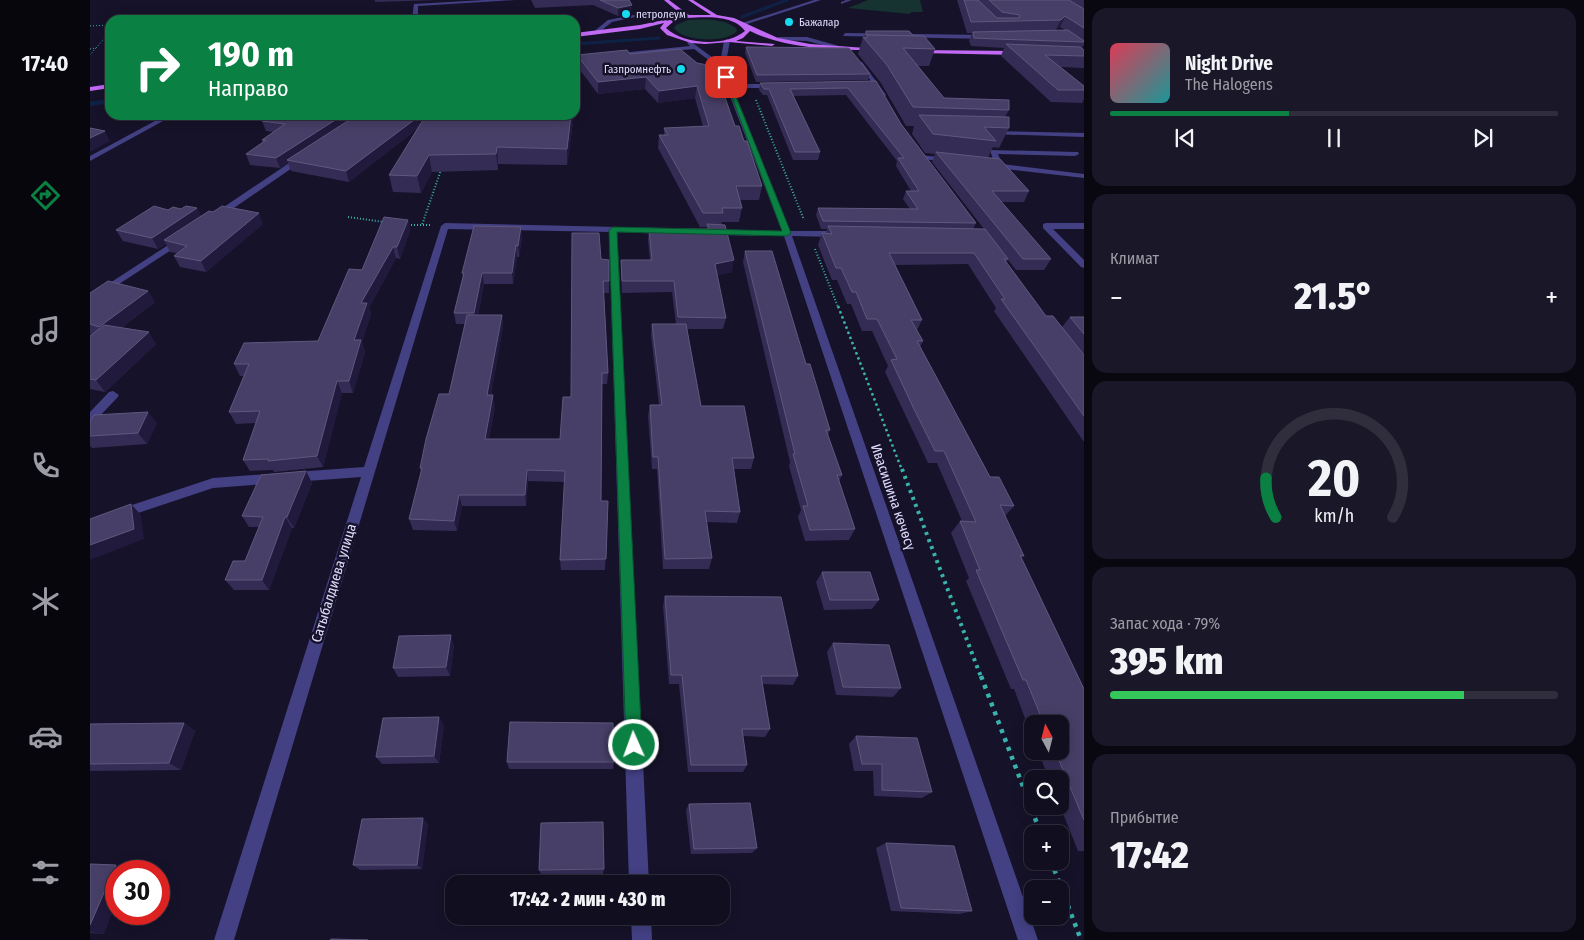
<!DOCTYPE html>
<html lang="ru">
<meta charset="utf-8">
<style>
:root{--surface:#100e1f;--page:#191728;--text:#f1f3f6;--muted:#9c9ca4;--line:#302e3d;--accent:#0b8043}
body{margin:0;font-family:"Fira Sans Condensed",sans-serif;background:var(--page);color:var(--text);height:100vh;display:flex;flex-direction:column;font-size:19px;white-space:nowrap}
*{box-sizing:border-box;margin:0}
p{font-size:16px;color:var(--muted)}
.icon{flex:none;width:28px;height:28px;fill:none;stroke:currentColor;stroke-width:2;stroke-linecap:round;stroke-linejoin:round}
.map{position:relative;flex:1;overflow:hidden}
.panel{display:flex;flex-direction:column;gap:8px;padding:8px;background:#090811;width:500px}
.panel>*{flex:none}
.hud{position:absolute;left:15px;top:15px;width:475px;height:105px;border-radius:15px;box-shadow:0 2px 12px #0003,0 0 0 1px var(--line);background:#0b8043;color:#fff;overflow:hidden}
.needle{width:32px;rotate:353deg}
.controls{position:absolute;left:934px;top:715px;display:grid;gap:10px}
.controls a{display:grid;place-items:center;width:45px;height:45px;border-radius:10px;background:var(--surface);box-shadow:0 2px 12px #0003,0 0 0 1px var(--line);font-size:25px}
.speed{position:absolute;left:15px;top:860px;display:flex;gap:10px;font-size:25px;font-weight:700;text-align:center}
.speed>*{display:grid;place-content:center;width:65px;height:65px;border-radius:50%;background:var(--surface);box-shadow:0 2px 12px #0003,0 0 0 1px var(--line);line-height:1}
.speed .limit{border:8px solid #d22;background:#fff;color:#111}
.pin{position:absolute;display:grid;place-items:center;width:42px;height:42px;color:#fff;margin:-21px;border-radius:10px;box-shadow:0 2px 8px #0006}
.me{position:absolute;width:55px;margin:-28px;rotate:358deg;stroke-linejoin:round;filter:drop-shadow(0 0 4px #0008)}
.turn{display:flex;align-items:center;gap:18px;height:105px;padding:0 20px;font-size:22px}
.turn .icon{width:65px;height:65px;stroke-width:2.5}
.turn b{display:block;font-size:35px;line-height:42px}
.big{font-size:38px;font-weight:800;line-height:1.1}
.panel .tile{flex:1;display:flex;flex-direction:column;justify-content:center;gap:8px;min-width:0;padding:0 18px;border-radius:15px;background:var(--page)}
.panel .dial{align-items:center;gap:0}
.dial svg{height:130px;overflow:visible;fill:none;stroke:var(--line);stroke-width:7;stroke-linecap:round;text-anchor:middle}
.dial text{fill:var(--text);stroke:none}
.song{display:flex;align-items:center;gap:15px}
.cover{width:60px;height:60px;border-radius:8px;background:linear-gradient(135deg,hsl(350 70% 55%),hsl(180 70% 35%))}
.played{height:5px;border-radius:2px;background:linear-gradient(90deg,var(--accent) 40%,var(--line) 40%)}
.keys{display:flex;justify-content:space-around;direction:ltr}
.heat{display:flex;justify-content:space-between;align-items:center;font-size:28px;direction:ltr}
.charge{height:8px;border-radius:4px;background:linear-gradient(90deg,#34c759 79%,var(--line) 0)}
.trip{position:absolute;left:355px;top:875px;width:285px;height:50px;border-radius:15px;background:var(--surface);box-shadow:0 2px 12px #0003,0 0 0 1px var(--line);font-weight:800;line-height:50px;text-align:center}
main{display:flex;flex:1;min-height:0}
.menu{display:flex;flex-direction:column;width:90px;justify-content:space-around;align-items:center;background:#06060c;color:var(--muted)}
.menu .icon{width:35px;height:35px}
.menu .selected{color:var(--accent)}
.menu b{font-size:22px;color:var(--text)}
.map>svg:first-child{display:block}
.green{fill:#163231}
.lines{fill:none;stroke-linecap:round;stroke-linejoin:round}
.stream-far1{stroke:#0f2245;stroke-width:3}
.stream{stroke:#0f2245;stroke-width:4.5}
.path-far4{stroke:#39b4ad;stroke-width:1;stroke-dasharray:1 2;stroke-linecap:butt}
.path-far3{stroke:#39b4ad;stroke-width:2;stroke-dasharray:1 2;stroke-linecap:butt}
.path-far2{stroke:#39b4ad;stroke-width:2.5;stroke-dasharray:2.5 3;stroke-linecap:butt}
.path-far1{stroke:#39b4ad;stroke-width:4;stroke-dasharray:3 4.5;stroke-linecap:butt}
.path{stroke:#39b4ad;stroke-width:4.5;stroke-dasharray:4 5.5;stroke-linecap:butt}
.minor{fill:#434084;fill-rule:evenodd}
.major{fill:#c26af5;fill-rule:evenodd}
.wall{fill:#352c55;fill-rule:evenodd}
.shaded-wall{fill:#211a3c}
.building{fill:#473f67;stroke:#5f587e}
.route{fill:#0b8043;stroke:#07532c}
.poi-dot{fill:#15daf0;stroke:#161229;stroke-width:2}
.labels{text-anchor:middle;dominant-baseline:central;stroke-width:5;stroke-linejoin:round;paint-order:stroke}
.far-poi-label{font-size:11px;fill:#e0dcfd;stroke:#161229;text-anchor:start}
.street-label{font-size:14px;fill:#e0dcfd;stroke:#161229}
</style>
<main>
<nav class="menu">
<b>17:40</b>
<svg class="icon selected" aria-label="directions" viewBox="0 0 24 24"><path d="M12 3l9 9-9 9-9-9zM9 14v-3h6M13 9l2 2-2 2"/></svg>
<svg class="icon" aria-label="music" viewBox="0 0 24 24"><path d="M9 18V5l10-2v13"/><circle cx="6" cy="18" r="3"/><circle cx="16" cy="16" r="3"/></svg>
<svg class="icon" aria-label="phone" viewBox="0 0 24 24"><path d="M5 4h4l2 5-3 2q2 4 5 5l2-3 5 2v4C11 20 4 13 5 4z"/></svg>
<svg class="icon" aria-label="climate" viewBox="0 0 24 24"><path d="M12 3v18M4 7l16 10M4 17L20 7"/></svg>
<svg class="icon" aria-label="car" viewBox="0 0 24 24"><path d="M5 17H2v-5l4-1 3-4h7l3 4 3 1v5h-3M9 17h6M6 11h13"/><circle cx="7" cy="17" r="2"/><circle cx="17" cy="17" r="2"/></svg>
<svg class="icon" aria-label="filters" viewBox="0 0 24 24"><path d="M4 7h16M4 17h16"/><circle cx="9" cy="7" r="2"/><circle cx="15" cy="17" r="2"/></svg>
</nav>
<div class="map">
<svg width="994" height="940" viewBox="0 0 994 940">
<rect width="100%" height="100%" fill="#161229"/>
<g class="green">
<polygon points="778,0 830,0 833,12 821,12 820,14 758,8"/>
<path d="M 598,20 C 614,19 633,18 646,28 L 647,31 C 637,43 593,42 584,28 L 586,25 Z"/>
</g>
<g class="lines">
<g class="stream-far1">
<polyline points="652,17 697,0"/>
<polyline points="485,44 569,38"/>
</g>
<polyline class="stream" points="0,104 20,101"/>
<g class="path-far4">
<polyline points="0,26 20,25"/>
<polyline points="6,48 20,32"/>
<polyline points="0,49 6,48 0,55"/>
</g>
<g class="path-far3">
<polyline points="666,100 714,220"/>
<polyline points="258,217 294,222"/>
<polyline points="315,225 332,225"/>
<polyline points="340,225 332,225 352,167"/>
<polyline points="725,249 748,307"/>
</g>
<polyline class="path-far2" points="748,306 812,470"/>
<polyline class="path-far1" points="812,469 891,677"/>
<g class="path">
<polyline points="891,676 951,834"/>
<polyline points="961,861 991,940"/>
</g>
<g class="minor">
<polygon points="395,0 425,0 328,6 328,17 385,15 389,20 322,19 324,4"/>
<polygon points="724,0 731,0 654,25 649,24"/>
<polygon points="756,0 762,0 751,4 751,2"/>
<polygon points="569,10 596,14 594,15 569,12 522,22 507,34 502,33 518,20"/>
<polygon points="755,33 897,35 900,37 897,39 753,36"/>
<polygon points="688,37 717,37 756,48 753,50 717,41 686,40"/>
<polygon points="637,39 640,41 635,67 642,84 687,84 690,86 687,88 643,88 700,231 747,231 751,234 747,237 702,236 948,940 928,940 694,236 619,235 615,232 619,229 692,231 629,68 604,49 523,56 520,54 600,46 597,43 600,41 630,63 634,41"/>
<polygon points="768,62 772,62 796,95 795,96 791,96"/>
<polygon points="76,115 84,115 0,161 0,156"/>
<polygon points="901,131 994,133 994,137 899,134 899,132"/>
<polygon points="900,150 988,152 989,154 985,156 908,154 912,164 994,174 994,178 898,167 898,163 904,163"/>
<polygon points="211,155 218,157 128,219 122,219 122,215"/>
<polygon points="829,155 859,158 863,160 859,162 832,159 828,157"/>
<polygon points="355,223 574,228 578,231 574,234 527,232 559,884 539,884 519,232 358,229 144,940 124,940 271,477 123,488 0,529 0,519 123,478 274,467 351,226"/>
<polygon points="956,223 994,223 994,229 963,229 994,260 994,268 991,267 953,228 953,224"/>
<polygon points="92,236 96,239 95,241 0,303 0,296"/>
<polygon points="23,391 29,395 27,398 4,422 0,423 0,412 19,392"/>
<polygon points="541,916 561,916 562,940 542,940"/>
</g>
<g class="major">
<path d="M 574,0 L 579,0 L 599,15 L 621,15 L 598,0 L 603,0 L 627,15 L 644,18 L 688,38 L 720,44 L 790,49 C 784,52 774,50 767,50 C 731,49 693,47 660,31 L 653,38 L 646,41 L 685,44 L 682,46 L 639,42 L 615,44 L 601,43 L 577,35 L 570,28 L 574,23 L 550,29 L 485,37 L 485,33 L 550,25 L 593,16 ZM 596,18 C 614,17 643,14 655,31 C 636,47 594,45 576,28 L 584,21 Z"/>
<polygon points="827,50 929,51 932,53 929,55 829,53"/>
<polygon points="20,84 20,88 0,91 0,87"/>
</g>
</g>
<g class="wall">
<polygon points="285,0 348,0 285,2"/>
<polygon points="441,0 539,0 541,13 528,16 503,5 445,8"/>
<path d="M 867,0 L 994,0 L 994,45 L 992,48 L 994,50 L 994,68 L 971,67 L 994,86 L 994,99 L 992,103 L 961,102 L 911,56 L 914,48 L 881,46 L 879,41 L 882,33 L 877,33 ZM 970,27 L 975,30 L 966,30 Z"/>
<polygon points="776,31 824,36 845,49 839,66 828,66 854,98 919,110 915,117 919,128 909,148 903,147 898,158 939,191 934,202 911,202 961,259 954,270 926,270 918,260 916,262 956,316 972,327 980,317 994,317 994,442 904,311 906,308 878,264 805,265 832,320 827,330 833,341 830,347 900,477 924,506 915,516 934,556 931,558 994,689 994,851 988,851 970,806 970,779 959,779 948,751 970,751 970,724 942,724 942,737 924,689 921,689 876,581 879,578 861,533 870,521 872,521 847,463 838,463 795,372 798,366 782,331 772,331 761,304 757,304 747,280 742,280 728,245 732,233 736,233 737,229 731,229 726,215 728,208 820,209 813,199 816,191 821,191 806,166 807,161 756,95 703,96 730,152 728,160 703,160 677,95 673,95 669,90 670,83 786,81 811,124 886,223 883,229 894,229 842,162 845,154 835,153 822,134 824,126 816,126 791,83 768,54 773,37 774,38"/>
<polygon points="656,47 780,74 778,80 666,82 655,53"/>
<polygon points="540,54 637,94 634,95 645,126 654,141 672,186 669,200 650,200 652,208 649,222 632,222 631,225 642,272 627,275 636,318 633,329 597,329 611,406 664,458 661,469 644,469 650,512 647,523 616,522 622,558 619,569 573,569 567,469 562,469 558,416 560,405 569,405 561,335 562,324 586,324 582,292 532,293 531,271 531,260 560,260 558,240 559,229 616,229 617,227 610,227 568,148 569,135 574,135 574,128 613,126 605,98 568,103 555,89 508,94 487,66 487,55"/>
<polygon points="484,115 477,165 408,164 408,170 342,172 331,193 303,192 299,175 327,129 259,182 201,171 198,163 190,168 160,165 156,154 173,143 172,140 183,132 176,131 172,121 328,117 330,125"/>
<polygon points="107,208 111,216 173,224 116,272 90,267 84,256 87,253 80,252 76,244 68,249 33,241 26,230 78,210"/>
<polygon points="318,220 320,231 310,259 306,258 279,308 281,314 272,342 275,352 263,393 252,393 233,467 184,472 183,470 160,471 153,460 166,423 146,424 139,412 154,376 150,376 144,364 228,341 272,270"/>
<polygon points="432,238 429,257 427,257 423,284 394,284 388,315 412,315 413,326 401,395 405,407 399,439 470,439 481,397 511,259 519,281 519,293 514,293 518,373 517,384 512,384 511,501 518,501 515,570 471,570 470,560 475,482 438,481 436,506 372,506 367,531 323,530 319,519 331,472 330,468 359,394 375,324 366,324 364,313 373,278 372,273"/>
<polygon points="655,251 716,364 740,430 738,435 752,475 749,481 765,529 759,540 715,541 708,517 711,510 699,466 700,462 653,262"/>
<polygon points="0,293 65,302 31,328 66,344 15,392 0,389 0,336 2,334 0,334"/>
<polygon points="0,422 67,423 57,444 2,448 0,446"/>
<polygon points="216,471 222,483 204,528 202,528 179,590 144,590 135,580 155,561 169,527 159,527 152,516"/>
<polygon points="732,572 789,600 782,609 734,610 726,582"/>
<polygon points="575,596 708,676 703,685 672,684 680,729 675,737 653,736 657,765 653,772 598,772 589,684 579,684 573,606"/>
<polygon points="743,643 811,688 803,697 746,695 737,652"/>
<polygon points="364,645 360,676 308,677 303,668"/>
<polygon points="94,723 105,731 91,770 0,771 0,724"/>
<polygon points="354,725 349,763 292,764 286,757"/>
<polygon points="766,736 842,792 832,798 784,796 783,771 764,771 759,744"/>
<polygon points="417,762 524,762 523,769 419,769"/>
<polygon points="599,804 667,848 662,853 601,854 596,810"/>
<polygon points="338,824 332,869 270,870 263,865"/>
<polygon points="796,843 882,911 870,914 801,911 786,848"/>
<polygon points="0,864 41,869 40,871 26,871 14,934 0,933"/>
<polygon points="514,869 513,874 451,874 449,870"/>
</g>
<g class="shaded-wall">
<polygon points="542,5 541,13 528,16 528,8"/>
<polygon points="975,16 970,27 965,31 971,20"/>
<polygon points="556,77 555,89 508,94 508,82"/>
<polygon points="639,82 637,94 628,96 630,83"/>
<polygon points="607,86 605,98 568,103 569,91"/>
<polygon points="253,115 271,115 197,160 198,163 190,168 186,158"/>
<polygon points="481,115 484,115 477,165 477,149"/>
<polygon points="328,117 330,127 259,182 256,171"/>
<polygon points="15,131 20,141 0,152 0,138"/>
<polygon points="407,147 408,164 408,170 406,154"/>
<polygon points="339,155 342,172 331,193 327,176"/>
<polygon points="107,208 113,219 74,240 76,244 68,249 62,238"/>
<polygon points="169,213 173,224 116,272 111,261"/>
<polygon points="318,220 320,231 310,259 307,247"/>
<polygon points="431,227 432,238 429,257 428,246"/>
<polygon points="426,245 427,257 423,284 422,273"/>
<polygon points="303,247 306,258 279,308 281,314 272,342 275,352 263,393 259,381 264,340 271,303"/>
<polygon points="644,260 642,272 623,276 625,264"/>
<polygon points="392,273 394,284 386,324 384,313"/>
<polygon points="58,291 65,302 17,338 9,327"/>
<polygon points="412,315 413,326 399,407 397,395"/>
<polygon points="59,332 66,344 15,392 6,380"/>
<polygon points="247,381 252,393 233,467 227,456"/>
<polygon points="403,395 405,407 397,450 395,439"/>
<polygon points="58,412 67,423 57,444 48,433"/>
<polygon points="437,470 438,481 436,506 435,495"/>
<polygon points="216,471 222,483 204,528 197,517"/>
<polygon points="369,495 372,506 367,531 364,521"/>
<polygon points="41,504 51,515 54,539 0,560 0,545"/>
<polygon points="195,517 202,528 179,590 172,580"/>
<polygon points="361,635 364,645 360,676 356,667"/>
<polygon points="349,717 354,725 349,763 344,756"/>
<polygon points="94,723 105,731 91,770 79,763"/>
<polygon points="333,818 338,824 332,869 327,865"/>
<polygon points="26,865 41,869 40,871 26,871 26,904 14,934 0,932 0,925"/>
</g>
<g class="building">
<polygon points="510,0 539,0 542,5 528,8"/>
<polygon points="874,0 888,0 907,18 929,18 930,15 912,12 899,0 979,0 994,9 994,28 975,16 971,20 881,22"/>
<polygon points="978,30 994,41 994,42 906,39 884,38 883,32"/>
<polygon points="776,31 819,31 824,36 776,35"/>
<polygon points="777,35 834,36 845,49 813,48 854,98 919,100 919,110 823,107 797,65 773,37 777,38"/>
<polygon points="916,44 990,47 994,50 994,56 955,55 994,86 994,90 968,90"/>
<polygon points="656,47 759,48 780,74 667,75"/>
<polygon points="590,49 607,63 623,66 638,78 639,82 630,83 645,126 649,126 654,141 657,141 672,186 646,186 652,208 632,208 633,213 613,213 569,135 578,135 574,128 619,126 607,86 569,91 556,77 508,82 487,55 537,50 540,54"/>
<polygon points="786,81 811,124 886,223 733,221 728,208 828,209 816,191 829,191 808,158 814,158 758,88 700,89 730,152 705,152 679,89 674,89 670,83"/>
<polygon points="181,115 253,115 186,158 156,154 176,140 172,140 195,124 172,121"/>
<polygon points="267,115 319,115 328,117 256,171 197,160"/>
<polygon points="336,115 481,115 477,149 407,147 406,154 339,155 327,176 299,175"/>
<polygon points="829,115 919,117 919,128 894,127 906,141 843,134"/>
<polygon points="0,128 15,131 0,138"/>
<polygon points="846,152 910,159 939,191 902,191 961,259 933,259"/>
<polygon points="64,206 78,210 83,207 91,209 96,206 107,208 62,238 26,230"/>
<polygon points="132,206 169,213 111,261 84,256 97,246 74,240 119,211 123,212"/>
<polygon points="294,217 318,220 307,247 303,247 271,303 277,303 264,340 271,340 259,381 247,381 227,456 178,461 178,459 153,460 170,411 139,412 159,364 144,364 154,343 228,341 259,269 272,270"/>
<polygon points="617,224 635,225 644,260 625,264 636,318 588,317 584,281 532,281 531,260 562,260 559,229 619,229"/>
<polygon points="384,226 431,227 428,246 426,245 422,273 392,273 384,313 364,313 374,273 372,273"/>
<polygon points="738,226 895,229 918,259 914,259 956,316 963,316 994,355 994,416 911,299 915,299 884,253 799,253 832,320 821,320 833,341 827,341 900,477 909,477 924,506 910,505 934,556 930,555 994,689 994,820 965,751 970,751 970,724 954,724 936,680 933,680 886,570 890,570 870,521 886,522 854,451 845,451 823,407 801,360 807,359 787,319 777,319 766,292 762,292 751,268 746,268 732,233 742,234"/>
<polygon points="482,233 509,233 511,259 519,260 519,281 513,281 518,373 512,373 511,501 518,501 516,559 470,560 475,471 437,470 435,495 369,495 364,521 319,519 332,468 330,468 336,439 349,394 359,394 377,315 412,315 397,395 403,395 395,439 470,439 473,397 481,397"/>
<polygon points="655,251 682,251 716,364 720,364 740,430 736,430 752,475 747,475 765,529 720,530 713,506 718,506 703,454 705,454"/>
<polygon points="18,281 58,291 9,327 0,324 0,293"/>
<polygon points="980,317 994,317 994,334"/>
<polygon points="562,324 596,324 611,406 654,406 664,458 642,458 650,512 615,511 622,558 575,559 568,457 563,457 560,405 572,405"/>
<polygon points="14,325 59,332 6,380 0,379 0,336"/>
<polygon points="58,412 48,433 0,436 0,422 4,415"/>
<polygon points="216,471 197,517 195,517 172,580 135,580 143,561 155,561 173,517 152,516 171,475"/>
<polygon points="41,504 44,529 0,545 0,519"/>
<polygon points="732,572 780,572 789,600 740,600"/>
<polygon points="575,596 691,597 708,676 671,676 680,729 652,729 657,765 601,765 592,675 581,675"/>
<polygon points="361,635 356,667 303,668 309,636"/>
<polygon points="743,643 799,645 811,688 753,687"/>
<polygon points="349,717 344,756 286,757 293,718"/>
<polygon points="420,722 523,723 524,762 417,762"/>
<polygon points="94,723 79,763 0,764 0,724"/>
<polygon points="766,736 827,738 842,792 792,790 792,764 772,764"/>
<polygon points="660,803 667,848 604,849 599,804"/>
<polygon points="333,818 327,865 263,865 272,819"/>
<polygon points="513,822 514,869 449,870 451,823"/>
<polygon points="796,843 864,846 882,911 811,908"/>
<polygon points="0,864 26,865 0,925"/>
<polygon points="241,939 278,940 240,940"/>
</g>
<polygon class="route" points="634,76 638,77 701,233 697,236 527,232 552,745 549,750 544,753 538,750 536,745 519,230 523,227 692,231"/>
<g class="poi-dot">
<circle cx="536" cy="14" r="5"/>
<circle cx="699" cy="22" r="5"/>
<circle cx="591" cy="69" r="5"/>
</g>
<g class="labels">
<g class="far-poi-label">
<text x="546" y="14">петролеум</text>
<text x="709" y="22">Бажалар</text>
<text x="581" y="69" text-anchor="end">Газпромнефть</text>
</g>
<g class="street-label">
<text transform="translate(803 497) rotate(71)">Ивасишина көчөсү</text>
<text transform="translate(244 583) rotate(-73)">Сатыбалдиева улица</text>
</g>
</g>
</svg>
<div class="controls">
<a><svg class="needle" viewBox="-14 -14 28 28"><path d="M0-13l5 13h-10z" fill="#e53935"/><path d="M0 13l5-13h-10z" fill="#9c9ca4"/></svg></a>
<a><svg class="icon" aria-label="search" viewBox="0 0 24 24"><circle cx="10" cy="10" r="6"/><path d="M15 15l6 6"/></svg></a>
<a>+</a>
<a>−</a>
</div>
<div class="speed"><div class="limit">30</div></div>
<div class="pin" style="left:636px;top:77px;background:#d93025"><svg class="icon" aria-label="arrive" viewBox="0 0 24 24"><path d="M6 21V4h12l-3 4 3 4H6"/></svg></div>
<svg class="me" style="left:544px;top:745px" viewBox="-20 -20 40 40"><circle r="17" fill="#0b8043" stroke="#fff" stroke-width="3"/><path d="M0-11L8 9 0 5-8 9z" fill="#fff"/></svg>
<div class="trip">17:42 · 2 мин · 430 m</div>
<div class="hud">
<div class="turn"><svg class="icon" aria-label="right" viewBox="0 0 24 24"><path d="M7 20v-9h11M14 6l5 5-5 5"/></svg><div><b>190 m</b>Направо</div></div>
</div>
</div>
<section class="panel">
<div class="tile">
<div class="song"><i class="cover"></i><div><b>Night Drive</b><p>The Halogens</p></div></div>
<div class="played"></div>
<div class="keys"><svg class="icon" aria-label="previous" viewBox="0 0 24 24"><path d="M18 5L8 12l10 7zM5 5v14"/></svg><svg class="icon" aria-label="pause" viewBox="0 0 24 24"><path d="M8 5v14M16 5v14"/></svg><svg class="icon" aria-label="next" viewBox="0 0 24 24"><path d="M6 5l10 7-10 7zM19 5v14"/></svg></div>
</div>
<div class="tile"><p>Климат</p>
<div class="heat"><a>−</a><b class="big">21.5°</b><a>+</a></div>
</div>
<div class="tile dial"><svg viewBox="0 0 100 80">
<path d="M14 69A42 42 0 1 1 86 69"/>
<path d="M14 69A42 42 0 0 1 8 45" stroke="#0b8043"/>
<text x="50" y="56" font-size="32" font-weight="700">20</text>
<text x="50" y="72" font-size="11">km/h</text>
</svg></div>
<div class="tile"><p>Запас хода · 79%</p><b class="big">395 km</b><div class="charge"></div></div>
<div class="tile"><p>Прибытие</p><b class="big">17:42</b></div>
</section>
</main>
